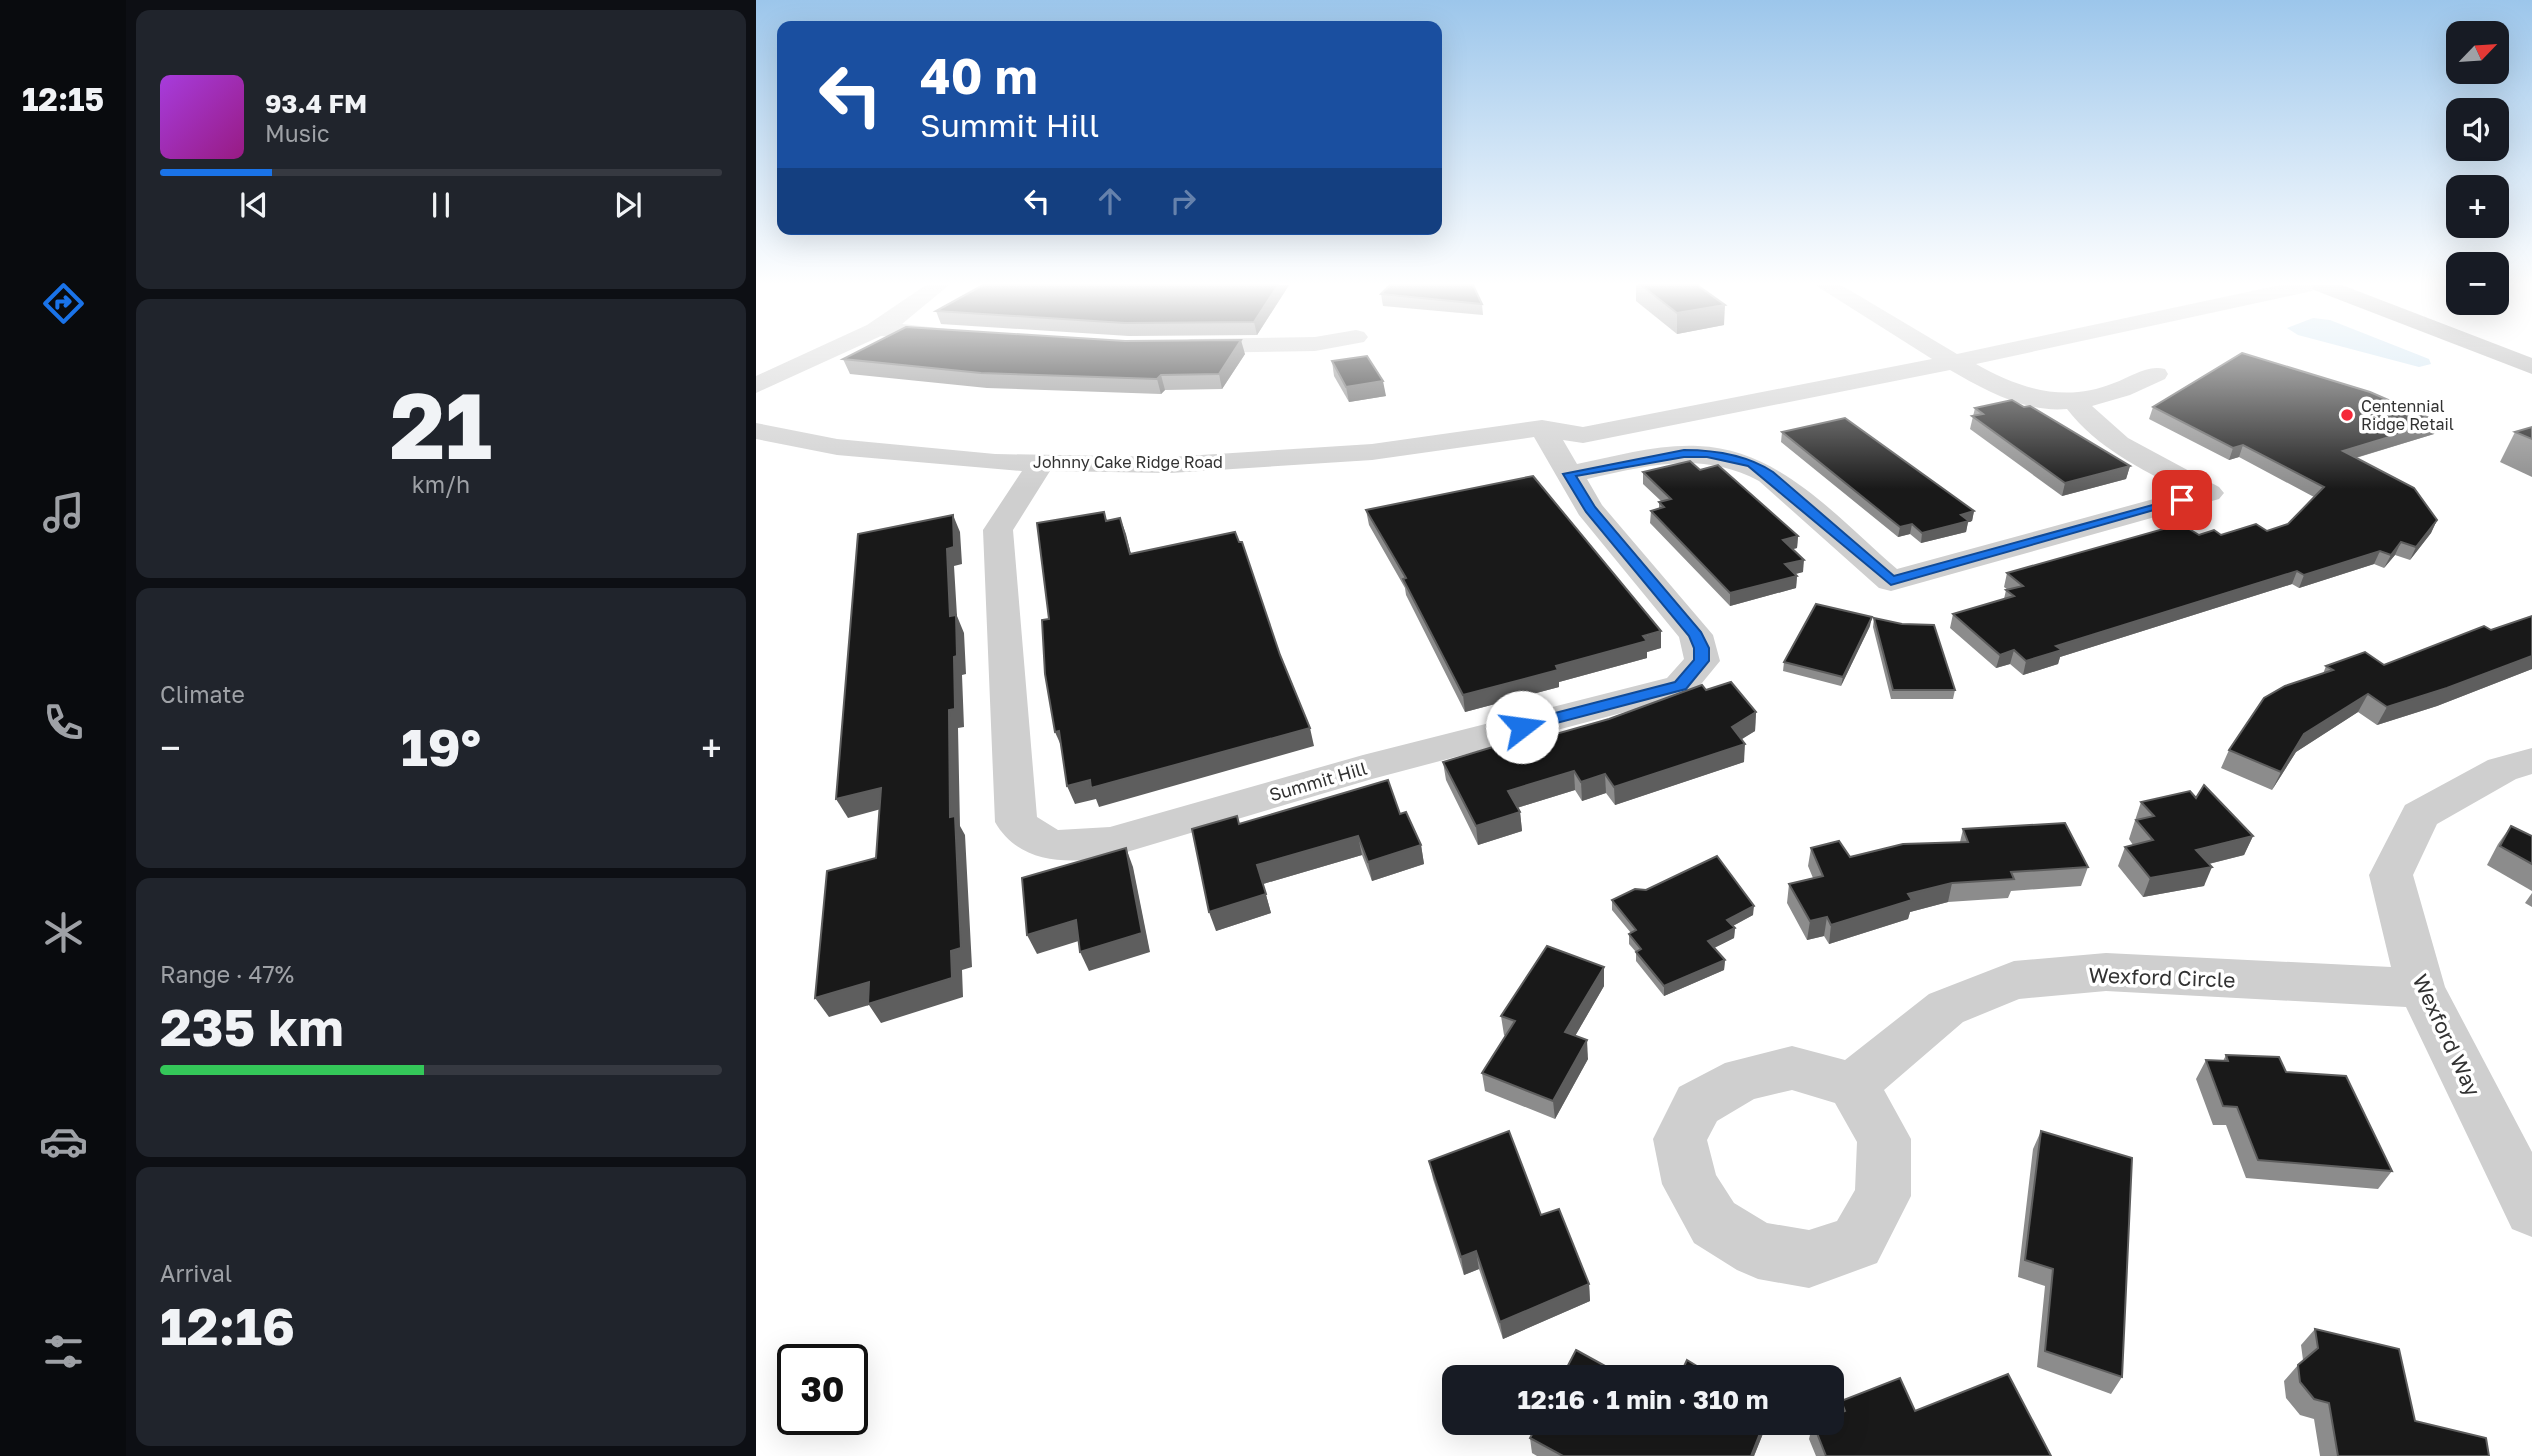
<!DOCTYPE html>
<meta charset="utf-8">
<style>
:root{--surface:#171b24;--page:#20242c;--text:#f1f3f6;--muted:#9ea1a6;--line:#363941;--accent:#1a73e8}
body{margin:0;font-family:"Golos Text",sans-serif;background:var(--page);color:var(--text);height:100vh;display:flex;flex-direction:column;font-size:26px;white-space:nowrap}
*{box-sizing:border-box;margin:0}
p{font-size:23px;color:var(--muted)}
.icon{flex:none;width:38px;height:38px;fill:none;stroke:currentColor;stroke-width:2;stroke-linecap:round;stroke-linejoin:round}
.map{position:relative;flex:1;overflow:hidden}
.side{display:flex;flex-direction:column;gap:10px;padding:10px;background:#0d0f14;width:630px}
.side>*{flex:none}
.top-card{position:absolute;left:21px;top:21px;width:665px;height:214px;border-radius:14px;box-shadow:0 7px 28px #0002;background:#1a4fa0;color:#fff;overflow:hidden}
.needle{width:46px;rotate:65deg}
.buttons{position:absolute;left:1690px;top:21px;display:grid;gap:14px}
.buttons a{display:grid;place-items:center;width:63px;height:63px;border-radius:14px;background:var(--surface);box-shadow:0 7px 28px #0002;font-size:35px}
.speed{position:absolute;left:21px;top:1344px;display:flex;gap:14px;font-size:35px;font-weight:700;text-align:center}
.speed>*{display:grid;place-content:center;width:91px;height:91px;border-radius:50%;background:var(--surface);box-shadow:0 7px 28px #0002;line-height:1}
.speed .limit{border:4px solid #111;border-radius:10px;background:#fff;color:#111}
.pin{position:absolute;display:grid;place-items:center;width:60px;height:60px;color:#fff;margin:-30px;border-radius:14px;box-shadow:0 4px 10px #0006}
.me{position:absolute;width:77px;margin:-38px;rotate:75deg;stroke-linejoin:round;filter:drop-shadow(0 0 5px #0008)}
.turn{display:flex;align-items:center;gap:24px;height:147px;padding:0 28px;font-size:32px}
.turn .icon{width:91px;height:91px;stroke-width:2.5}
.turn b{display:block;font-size:49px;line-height:60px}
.lanes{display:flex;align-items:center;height:66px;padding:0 28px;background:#0003;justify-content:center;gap:35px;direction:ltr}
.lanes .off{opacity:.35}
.big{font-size:52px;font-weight:700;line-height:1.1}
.side .card{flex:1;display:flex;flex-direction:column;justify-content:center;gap:10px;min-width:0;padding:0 24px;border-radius:14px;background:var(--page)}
.side .dial{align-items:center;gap:0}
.dial b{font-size:91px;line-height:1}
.song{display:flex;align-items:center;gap:21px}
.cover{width:84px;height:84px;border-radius:10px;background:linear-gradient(135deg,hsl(280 70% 55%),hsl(310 70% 35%))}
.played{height:7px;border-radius:4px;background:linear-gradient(90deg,var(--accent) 20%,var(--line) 20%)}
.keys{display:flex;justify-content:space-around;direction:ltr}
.heat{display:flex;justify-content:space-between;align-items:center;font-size:38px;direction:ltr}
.charge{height:10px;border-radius:5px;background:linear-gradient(90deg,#34c759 47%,var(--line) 0)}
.trip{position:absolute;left:686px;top:1365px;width:402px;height:70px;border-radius:14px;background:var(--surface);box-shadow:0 7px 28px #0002;font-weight:700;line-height:70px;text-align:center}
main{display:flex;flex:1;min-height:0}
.dock{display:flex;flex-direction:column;width:126px;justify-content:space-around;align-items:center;background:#090b0e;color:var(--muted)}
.dock .icon{width:49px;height:49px}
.dock .current{color:var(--accent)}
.dock b{font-size:32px;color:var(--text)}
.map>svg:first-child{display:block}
.water{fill:#cbe2f0}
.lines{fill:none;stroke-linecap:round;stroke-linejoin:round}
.minor{fill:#cfcfcf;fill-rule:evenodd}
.major{fill:#aaa;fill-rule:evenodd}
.wall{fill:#8c8c8c}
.shaded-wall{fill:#5e5e5e}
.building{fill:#191919;stroke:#5e5e5e;stroke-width:2}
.route{fill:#1a73e8;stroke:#114b97;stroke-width:2}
.poi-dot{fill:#f52839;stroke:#fff;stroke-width:2.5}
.labels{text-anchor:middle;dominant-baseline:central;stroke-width:7;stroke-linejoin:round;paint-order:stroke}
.far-poi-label{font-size:16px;fill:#323232;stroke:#fff;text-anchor:start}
.far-street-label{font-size:16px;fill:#323232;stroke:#fff}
.street-label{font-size:18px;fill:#323232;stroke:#fff}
.near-street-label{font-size:21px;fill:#323232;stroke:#fff}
</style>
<main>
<nav class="dock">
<b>12:15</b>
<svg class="icon current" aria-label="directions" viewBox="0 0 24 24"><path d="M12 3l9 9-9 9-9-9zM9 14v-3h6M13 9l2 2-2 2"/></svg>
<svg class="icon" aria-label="music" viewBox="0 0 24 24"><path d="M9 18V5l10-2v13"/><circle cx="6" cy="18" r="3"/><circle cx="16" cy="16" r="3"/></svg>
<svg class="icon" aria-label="phone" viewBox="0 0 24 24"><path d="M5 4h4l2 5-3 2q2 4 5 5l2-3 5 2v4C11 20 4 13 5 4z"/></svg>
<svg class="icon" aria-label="climate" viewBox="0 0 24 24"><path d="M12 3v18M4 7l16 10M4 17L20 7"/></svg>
<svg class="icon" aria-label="car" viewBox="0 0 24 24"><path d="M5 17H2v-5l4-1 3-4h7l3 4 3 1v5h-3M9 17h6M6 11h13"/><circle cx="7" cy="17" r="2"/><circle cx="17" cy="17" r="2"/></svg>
<svg class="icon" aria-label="filters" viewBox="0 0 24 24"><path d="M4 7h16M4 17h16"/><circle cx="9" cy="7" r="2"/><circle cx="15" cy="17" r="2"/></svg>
</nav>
<section class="side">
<div class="card">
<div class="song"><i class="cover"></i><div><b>93.4 FM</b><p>Music</p></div></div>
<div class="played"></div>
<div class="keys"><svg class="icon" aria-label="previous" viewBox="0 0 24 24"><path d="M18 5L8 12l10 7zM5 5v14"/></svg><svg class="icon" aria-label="pause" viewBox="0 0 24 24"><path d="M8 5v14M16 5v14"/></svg><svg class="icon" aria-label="next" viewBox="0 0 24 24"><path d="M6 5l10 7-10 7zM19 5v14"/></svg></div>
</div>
<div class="card dial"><b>21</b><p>km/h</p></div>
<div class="card"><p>Climate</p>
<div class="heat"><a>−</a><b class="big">19°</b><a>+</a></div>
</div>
<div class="card"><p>Range · 47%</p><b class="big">235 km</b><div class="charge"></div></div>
<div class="card"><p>Arrival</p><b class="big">12:16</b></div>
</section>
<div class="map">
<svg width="1776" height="1456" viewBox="0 0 1776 1456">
<rect width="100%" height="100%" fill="#fff"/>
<polygon class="water" points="1557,318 1574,320 1673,359 1675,364 1663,367 1542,335 1531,328"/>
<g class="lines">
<g class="minor">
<polygon points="170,285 193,285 146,324 201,330 205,335 201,340 125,336 0,393 0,376 111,325"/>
<path d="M 1059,285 L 1085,285 L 1201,354 L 1524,285 L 1566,285 L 1556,291 L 1220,364 C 1264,389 1309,403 1358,383 C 1375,377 1391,364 1409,369 L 1412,374 L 1409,379 L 1374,395 L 1336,406 L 1372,438 L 1463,487 L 1468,493 L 1463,499 L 1135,591 L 1123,588 L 1003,481 C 944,450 892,466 831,479 L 846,505 L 957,635 L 964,661 L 937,694 L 616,779 L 354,857 C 311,864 263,864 239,822 L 227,530 L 266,471 L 81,455 L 0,439 L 0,423 L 81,439 L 239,454 L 414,457 L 616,444 L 786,420 L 827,427 L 1176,359 ZM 1194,370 C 1229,390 1269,413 1311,409 C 1341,448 1384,468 1427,491 L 1141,569 C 1082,519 1025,449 942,446 C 902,444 861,456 821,464 L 807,440 L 827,443 ZM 778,437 L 823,515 L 923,637 L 928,659 L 911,678 L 607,755 L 354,827 L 302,830 L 281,817 L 257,530 L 294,471 L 414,473 L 616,460 Z"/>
<polygon points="600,330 608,332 612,337 608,342 559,351 435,353 427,351 423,346 427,341 435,339 559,337"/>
<path d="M 1776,748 L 1776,774 L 1760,779 L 1681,824 L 1657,875 L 1689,987 L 1776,1152 L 1776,1237 L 1756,1229 L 1650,1007 L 1350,991 L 1263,999 L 1207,1022 L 1128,1090 L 1155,1139 L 1155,1196 L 1121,1263 L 1053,1288 L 1002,1279 L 981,1270 L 938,1243 L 906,1184 L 897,1139 L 923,1087 L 969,1063 L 1036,1046 L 1089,1060 L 1173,994 L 1258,961 L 1350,953 L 1635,967 L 1613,875 L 1649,805 L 1732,760 ZM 1036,1090 L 1079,1103 L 1101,1142 L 1099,1190 L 1081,1221 L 1053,1230 L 1011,1223 L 978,1203 L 960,1175 L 951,1140 L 961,1121 L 998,1099 Z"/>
</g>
<polygon class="major" points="1556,285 1586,285 1776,358 1776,374 1558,290"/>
</g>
<g class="wall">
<polygon points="227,285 533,285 501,335 373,336 185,324 180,311"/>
<polygon points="880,285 941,285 968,325 921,334 880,301"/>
<polygon points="625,294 726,304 727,315 627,306"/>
<polygon points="489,354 466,389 409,390 405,394 231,388 94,374 87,359"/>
<polygon points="576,361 630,396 593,402 578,376"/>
<polygon points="1397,407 1678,434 1600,458 1681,520 1675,533 1654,560 1639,555 1628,568 1618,564 1543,588 1536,584 1304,657 1302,664 1267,675 1254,664 1240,668 1194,628 1197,614 1248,599 1250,590 1252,590 1248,587 1251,573 1443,535 1465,535 1511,531 1532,524 1558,497 1483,457 1473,460 1393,419"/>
<polygon points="1219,408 1374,466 1370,479 1306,496 1214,429"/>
<polygon points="1776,427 1776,477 1744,462 1759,432"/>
<polygon points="1026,432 1218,511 1216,521 1212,522 1210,532 1165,543 1154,534 1142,537 1025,442"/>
<polygon points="944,470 1042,536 1041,548 1037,549 1047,572 1039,574 1041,576 1040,588 974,606 894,523 895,511 903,509 903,502 905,501 887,484 887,472"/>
<polygon points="610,510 905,648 891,652 891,658 803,682 803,687 709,712 650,595 649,588 613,525"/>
<polygon points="1776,616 1776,669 1681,706 1621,725 1602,712 1540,752 1516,790 1465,768 1473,750 1567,674 1570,666 1628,665"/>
<polygon points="1118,618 1199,690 1197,699 1135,699 1117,627"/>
<polygon points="1114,626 1085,686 1027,671 1028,662"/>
<polygon points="950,690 1000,712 999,731 985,739 988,762 859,805 850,793 826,801 819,790 761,808 764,812 766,831 722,845 690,780 687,762 740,751 853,719"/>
<polygon points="1440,798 1497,836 1488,855 1453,864 1448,886 1387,897 1362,866 1369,847 1377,845 1373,839 1385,802"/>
<polygon points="644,814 665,845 668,864 616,881 606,855 507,884 515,913 460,931 483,824"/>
<polygon points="1755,826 1776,836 1776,891 1731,865 1742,844"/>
<polygon points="1207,829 1332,867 1325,886 1255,891 1252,898 1192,902 1154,912 1152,919 1073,944 1068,936 1051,940 1031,903 1033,884 1057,878 1052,866 1055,848 1094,857 1204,842"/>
<polygon points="1776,893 1776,907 1769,903"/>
<polygon points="856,900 997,915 977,926 979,928 978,938 958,948 969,960 968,970 908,996 880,961 880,952 873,944 873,934 875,933 856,910"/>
<polygon points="848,967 848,986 819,1036 832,1059 799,1119 729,1091 726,1073 749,1036 748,1035 745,1016"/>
<polygon points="1470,1055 1530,1072 1636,1171 1622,1189 1490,1178 1470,1125 1457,1125 1440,1079 1450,1060 1467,1061"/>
<polygon points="1285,1131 1366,1377 1355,1394 1281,1367 1289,1286 1262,1277 1277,1149"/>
<polygon points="673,1161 785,1215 833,1284 834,1301 747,1339 723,1269 708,1275 677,1179"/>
<polygon points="1559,1329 1659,1421 1733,1456 1564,1456 1558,1419 1544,1415 1530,1398 1528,1381 1542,1365 1547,1360 1545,1345"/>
<polygon points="1085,1401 1159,1411 1295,1456 1060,1456 1053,1439 1057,1423 1081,1414"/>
<polygon points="1010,1426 998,1456 781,1456 776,1453 774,1438"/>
</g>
<g class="shaded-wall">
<polygon points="522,285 533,285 501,335 498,322"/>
<polygon points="969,305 968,325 921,334 921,313"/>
<polygon points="485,340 489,354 466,389 463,374"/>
<polygon points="405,375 409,390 405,394 401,379"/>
<polygon points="627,381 630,396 593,402 590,387"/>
<polygon points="1683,422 1678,434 1582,463 1587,451"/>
<polygon points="1487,445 1483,457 1473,460 1477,448"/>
<polygon points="1374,466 1370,479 1306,496 1309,483"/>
<polygon points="1218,511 1216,521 1212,522 1210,532 1165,543 1166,533 1205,515"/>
<polygon points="197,515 204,532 206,564 198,566 201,616 208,633 210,674 206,675 208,727 202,728 204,826 209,835 216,967 206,970 207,997 125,1023 113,1005 73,1017 59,998 194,817 193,710 194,616 191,549"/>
<polygon points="364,518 370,534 379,571 374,554"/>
<polygon points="1681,520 1675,533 1654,560 1660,547"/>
<polygon points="1156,524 1154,534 1142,537 1144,527"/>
<polygon points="1042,536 1041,548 1026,552 1027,540"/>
<polygon points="1645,542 1639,555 1628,568 1635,555"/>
<polygon points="1624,551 1618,564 1543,588 1548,575"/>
<polygon points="1048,560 1047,572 1028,577 1029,564"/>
<polygon points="1541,571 1536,584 1304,657 1302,664 1267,675 1270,661 1300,646"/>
<polygon points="1041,576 1040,588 974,606 974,593"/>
<polygon points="1116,617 1114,626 1085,686 1087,677"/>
<polygon points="905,631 905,648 891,652 891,658 803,682 803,687 709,712 707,695"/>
<polygon points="1258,650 1254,664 1240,668 1244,655"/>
<polygon points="1776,656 1776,669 1681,706 1621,725 1631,707"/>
<polygon points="1612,694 1602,712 1540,752 1516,790 1525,772 1548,734"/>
<polygon points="1000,712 999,731 975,746 976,727"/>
<polygon points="554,728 558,746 343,807 340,799 319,804 311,786"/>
<polygon points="303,731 307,750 299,732"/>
<polygon points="989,744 988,762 859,805 858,787"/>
<polygon points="818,771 819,790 754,810 752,791"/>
<polygon points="849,774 850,793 826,801 825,782"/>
<polygon points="125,788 136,806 92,818 80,799"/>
<polygon points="764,812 766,831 722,845 720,826"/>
<polygon points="602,836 606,855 507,884 515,913 460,931 453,912 501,865"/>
<polygon points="1497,836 1488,855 1432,869 1440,850"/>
<polygon points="665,845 668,864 616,881 612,862"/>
<polygon points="370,848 377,867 394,952 333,971 324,952"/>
<polygon points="1456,867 1448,886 1387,897 1394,878"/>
<polygon points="1196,883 1192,902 1154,912 1152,919 1073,944 1075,925 1152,894"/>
<polygon points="998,906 997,915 971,929 971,920"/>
<polygon points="1071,917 1068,936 1051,940 1054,921"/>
<polygon points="320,920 329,939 281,954 271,935"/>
<polygon points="979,928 978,938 952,951 952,941"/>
<polygon points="969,960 968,970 908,996 908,986"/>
<polygon points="848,967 848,986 811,1050 809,1032"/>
<polygon points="831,1040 832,1059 799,1119 797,1101"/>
<polygon points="720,1251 723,1269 708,1275 705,1257"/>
<polygon points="833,1284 834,1301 747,1339 744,1322"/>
<polygon points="1008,1423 1011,1423 1010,1426 998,1456 995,1456"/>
</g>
<g class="building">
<polygon points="227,285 522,285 498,322 369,323 180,311"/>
<polygon points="634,285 717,285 726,304 625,294"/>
<polygon points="885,285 941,285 969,305 921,313"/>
<polygon points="150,327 369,341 485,340 463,374 405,375 401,379 225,373 87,359"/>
<polygon points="1486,353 1614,392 1683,422 1587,451 1658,488 1681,520 1660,547 1645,542 1635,555 1624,551 1548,575 1541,571 1300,646 1306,650 1270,661 1258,650 1244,655 1197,614 1258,596 1250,590 1267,586 1251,573 1425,524 1443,535 1458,530 1465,535 1500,524 1511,531 1532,524 1568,487 1487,445 1477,448 1397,407"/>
<polygon points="611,356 627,381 590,387 576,361"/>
<polygon points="1256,400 1268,407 1274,406 1374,466 1309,483 1216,416 1227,414 1219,408"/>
<polygon points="1089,418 1218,511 1205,515 1213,521 1166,533 1156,524 1144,527 1026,432"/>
<polygon points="1776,427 1776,439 1759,432"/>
<polygon points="934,461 944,470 962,465 1042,536 1027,540 1048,560 1029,564 1041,576 974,593 895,511 908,507 903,502 915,499 887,472"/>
<polygon points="777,476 905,631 887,636 891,641 800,666 802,670 707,695 647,579 650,578 610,510"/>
<polygon points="348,512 350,521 364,518 374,554 479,532 483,542 486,542 524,655 554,728 335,788 334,780 311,786 303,731 299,732 289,674 286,620 293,619 281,523"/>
<polygon points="197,515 198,547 191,549 194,616 200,615 201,656 198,657 199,709 193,710 194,817 199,816 205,948 195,951 196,978 112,1004 113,982 59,998 71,871 120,858 125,788 80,799 102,534"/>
<polygon points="1060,604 1116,617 1087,677 1028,662"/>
<polygon points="1776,616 1776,656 1691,688 1631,707 1612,694 1548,734 1525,772 1473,750 1508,698 1529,686 1577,670 1570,666 1609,652 1628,665 1728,626 1735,630"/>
<polygon points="1118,618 1146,624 1178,625 1199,690 1137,690"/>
<polygon points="975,682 1000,712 976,727 989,744 858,787 849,774 825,782 818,771 752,791 764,812 720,826 687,762 737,747 740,751 853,719 946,685 950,690"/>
<polygon points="632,780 644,814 650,812 665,845 612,862 602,836 501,865 510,894 453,912 436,829 481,816 483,824"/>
<polygon points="1448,785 1497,836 1440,850 1456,867 1394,878 1369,847 1397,840 1380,820 1398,816 1385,802 1434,791 1440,798"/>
<polygon points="1309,823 1332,867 1255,872 1258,879 1196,883 1152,894 1156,900 1075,925 1071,917 1054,921 1033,884 1067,876 1055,848 1083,841 1094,857 1147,844 1212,842 1207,829"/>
<polygon points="1755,826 1776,836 1776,864 1744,846"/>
<polygon points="370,848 386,933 324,952 320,920 271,935 266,878"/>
<polygon points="961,856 998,906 971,920 979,928 952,941 969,960 908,986 880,952 885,949 873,934 880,930 856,900 879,889 890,890"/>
<polygon points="791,946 848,967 809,1032 831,1040 797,1101 726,1073 759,1021 745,1016"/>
<polygon points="1470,1055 1523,1057 1530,1072 1590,1076 1636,1171 1502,1160 1481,1107 1467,1106 1450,1060 1472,1061"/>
<polygon points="753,1131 785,1215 803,1209 833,1284 744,1322 720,1251 705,1257 673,1161"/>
<polygon points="1285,1131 1376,1158 1366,1377 1289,1351 1297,1269 1269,1260"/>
<polygon points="1559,1329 1643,1349 1659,1421 1730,1438 1733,1456 1582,1456 1573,1403 1558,1399 1544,1382 1542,1365 1562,1348"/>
<polygon points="820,1350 869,1377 806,1377"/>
<polygon points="931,1360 959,1377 923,1377"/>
<polygon points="1252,1374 1295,1456 1070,1456 1057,1423 1076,1423 1076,1416 1089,1411 1085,1401 1144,1378 1159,1411"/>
<polygon points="782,1423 1008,1423 995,1456 807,1456 774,1438"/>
</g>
<linearGradient id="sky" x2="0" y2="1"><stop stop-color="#9cc6eb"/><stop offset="0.58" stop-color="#fff"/><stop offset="1" stop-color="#fff" stop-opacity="0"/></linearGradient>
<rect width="1776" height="489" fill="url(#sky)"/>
<path class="route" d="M 928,450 C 959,450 991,455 1017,472 L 1138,576 L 1422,498 L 1433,500 L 1135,585 L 992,466 L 951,457 L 928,457 L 820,476 L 839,507 L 945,632 L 953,648 L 953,661 L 930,689 L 766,732 L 760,730 L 760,723 L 919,682 L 938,660 L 938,648 L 933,636 L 830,512 L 807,474 Z"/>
<circle class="poi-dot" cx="1591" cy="415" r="7"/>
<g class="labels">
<g class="far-poi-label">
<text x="1605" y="406">Centennial<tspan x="1605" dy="18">Ridge Retail</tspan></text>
</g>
<g class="far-street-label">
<text x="372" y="462">Johnny Cake Ridge Road</text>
</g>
<g class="street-label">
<text transform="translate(562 781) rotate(-16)">Summit Hill</text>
</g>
<g class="near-street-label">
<text transform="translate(1406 977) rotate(2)">Wexford Circle</text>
<text transform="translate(1691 1035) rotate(65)">Wexford Way</text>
</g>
</g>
</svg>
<div class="buttons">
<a><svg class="needle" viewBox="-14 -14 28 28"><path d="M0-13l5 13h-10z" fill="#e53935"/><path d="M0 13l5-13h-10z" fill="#9ea1a6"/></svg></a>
<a><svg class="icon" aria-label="sound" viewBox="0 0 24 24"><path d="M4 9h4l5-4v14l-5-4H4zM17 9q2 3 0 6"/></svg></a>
<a>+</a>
<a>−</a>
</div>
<div class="speed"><div class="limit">30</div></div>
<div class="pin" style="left:1426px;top:500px;background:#d93025"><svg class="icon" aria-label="arrive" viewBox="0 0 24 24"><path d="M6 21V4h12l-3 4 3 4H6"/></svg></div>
<svg class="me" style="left:766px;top:727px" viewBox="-20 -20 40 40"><circle r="19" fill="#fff"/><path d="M0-13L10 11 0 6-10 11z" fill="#1a73e8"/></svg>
<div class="trip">12:16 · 1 min · 310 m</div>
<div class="top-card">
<div class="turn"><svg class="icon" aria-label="left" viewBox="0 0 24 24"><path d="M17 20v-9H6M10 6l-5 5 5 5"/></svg><div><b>40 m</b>Summit Hill</div></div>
<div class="lanes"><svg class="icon" aria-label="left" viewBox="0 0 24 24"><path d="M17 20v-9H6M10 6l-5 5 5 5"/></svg><svg class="icon off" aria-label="ahead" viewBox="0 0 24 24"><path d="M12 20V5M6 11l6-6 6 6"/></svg><svg class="icon off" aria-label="right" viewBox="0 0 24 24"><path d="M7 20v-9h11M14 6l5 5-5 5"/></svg></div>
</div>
</div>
</main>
